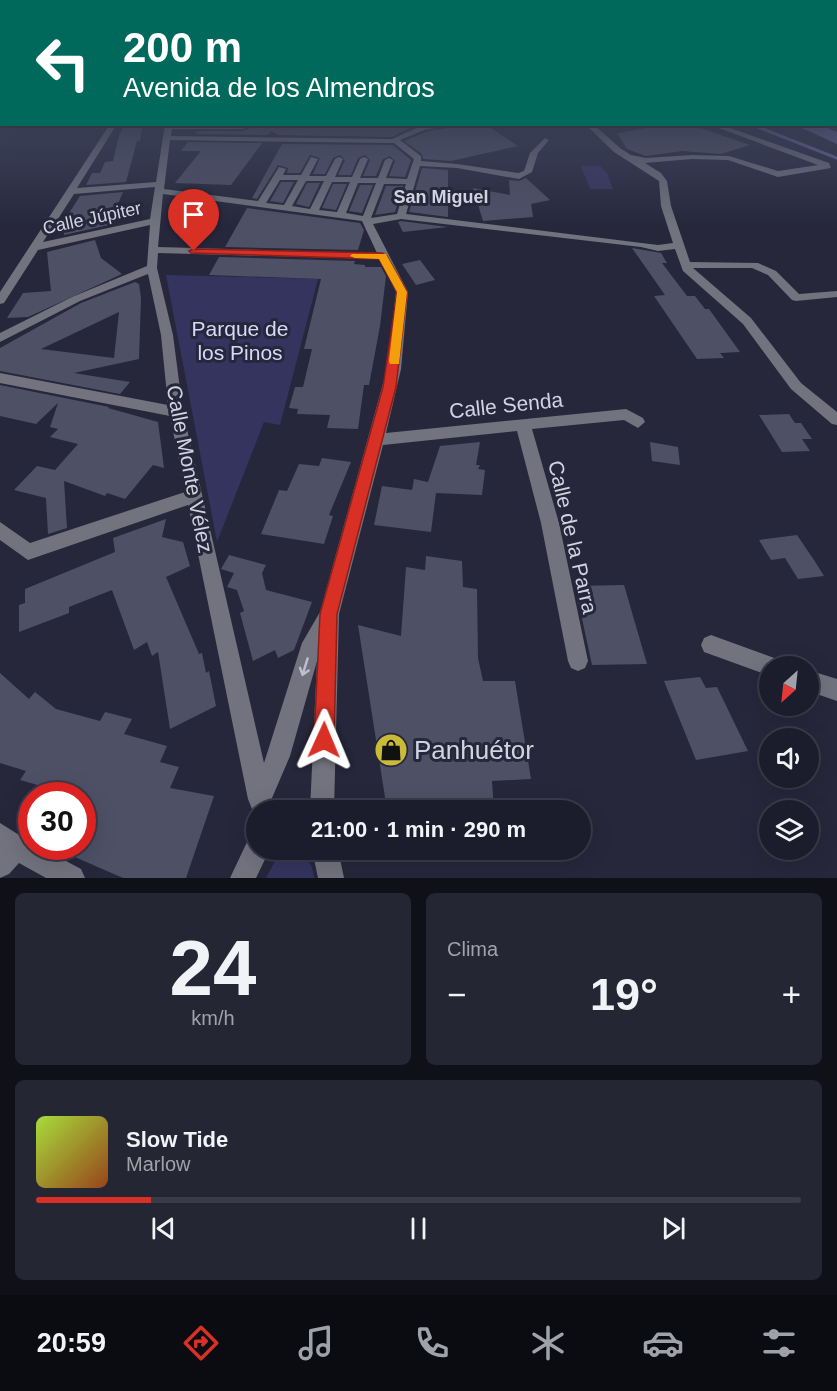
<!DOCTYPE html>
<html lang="es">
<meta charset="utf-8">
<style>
:root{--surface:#1c1d2c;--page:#252634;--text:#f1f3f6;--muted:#a0a2a9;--line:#3a3b48;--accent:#d93025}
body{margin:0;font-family:Helvetica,sans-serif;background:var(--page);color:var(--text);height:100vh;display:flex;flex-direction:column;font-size:22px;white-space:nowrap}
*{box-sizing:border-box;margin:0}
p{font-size:20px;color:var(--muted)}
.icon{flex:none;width:33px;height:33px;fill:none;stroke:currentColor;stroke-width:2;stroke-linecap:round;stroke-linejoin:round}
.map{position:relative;height:878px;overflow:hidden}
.panel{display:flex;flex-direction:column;gap:15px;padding:15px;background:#0f1018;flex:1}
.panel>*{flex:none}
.top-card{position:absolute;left:0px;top:0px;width:837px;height:126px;box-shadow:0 6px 24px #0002,0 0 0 2px var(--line);background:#00695c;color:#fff;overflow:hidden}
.needle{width:39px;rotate:207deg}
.tools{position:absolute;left:759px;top:656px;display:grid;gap:12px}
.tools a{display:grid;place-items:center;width:60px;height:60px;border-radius:50%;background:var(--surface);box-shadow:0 6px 24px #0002,0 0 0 2px var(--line);font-size:30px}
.speed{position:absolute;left:18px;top:782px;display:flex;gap:12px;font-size:30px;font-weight:700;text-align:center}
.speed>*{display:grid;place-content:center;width:78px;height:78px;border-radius:50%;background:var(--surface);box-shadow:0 6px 24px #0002,0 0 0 2px var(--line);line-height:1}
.speed .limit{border:9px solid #d22;background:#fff;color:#111}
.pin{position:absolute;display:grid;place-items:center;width:51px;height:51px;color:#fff;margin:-62px -26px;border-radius:50% 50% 50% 0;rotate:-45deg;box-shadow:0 0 6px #0007}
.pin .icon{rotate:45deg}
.me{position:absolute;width:66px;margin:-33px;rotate:1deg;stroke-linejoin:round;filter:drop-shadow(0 0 4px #0008)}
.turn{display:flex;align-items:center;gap:21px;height:126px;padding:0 24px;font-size:27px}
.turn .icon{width:78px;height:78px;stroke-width:2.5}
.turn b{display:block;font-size:42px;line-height:51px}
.big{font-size:45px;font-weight:600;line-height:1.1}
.panel .widget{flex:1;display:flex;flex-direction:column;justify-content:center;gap:9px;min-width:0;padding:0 21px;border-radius:9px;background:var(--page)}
.panel .dial{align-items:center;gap:0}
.dial b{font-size:78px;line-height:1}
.song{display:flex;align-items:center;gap:18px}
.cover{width:72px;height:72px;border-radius:9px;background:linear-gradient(135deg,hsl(80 70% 55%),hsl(20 70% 35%))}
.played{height:6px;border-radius:3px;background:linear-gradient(90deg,var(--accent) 15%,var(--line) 15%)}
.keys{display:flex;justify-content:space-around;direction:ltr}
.heat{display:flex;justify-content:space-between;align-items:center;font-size:33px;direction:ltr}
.panel .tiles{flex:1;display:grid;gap:15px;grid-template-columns:1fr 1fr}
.widget:last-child{grid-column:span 2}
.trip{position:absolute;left:246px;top:800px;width:345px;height:60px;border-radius:30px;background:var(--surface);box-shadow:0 6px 24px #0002,0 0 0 2px var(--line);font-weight:600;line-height:60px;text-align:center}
.dock{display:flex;height:96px;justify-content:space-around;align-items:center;background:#0b0c12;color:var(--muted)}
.dock .icon{width:42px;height:42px}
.dock .on{color:var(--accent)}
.dock b{font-size:27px;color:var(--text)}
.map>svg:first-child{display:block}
.green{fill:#34345f}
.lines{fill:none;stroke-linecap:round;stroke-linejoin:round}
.stream{stroke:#696b9d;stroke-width:3}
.river{fill:#696b9d;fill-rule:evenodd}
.building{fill:#4e5066;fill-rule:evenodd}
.minor{fill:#72737e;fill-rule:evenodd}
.oneway{stroke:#bfc0cc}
.route{fill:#d93025;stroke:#8d1f18;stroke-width:1.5}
.slow{fill:#f59e0b}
.labels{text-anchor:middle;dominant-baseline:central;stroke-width:6;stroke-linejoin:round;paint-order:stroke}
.far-neighbourhood-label{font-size:18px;font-weight:bold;fill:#d2d3e0;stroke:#26273b}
.far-street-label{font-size:18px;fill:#d2d3e0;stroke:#26273b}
.park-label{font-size:21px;fill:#d6d9f8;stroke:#26273b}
.street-label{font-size:21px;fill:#d2d3e0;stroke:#26273b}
.near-poi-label{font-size:26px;fill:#d2d3e0;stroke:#26273b;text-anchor:start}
</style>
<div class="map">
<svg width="837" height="878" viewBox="0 0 837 878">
<rect width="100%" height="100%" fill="#26273b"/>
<g class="green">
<polygon points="581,166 600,166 607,173 613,189 590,189"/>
<polygon points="166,275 318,279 280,425 264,422 217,542"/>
<path d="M 290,853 C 306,853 313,864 314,878 L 266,878 L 275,861 Z"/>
</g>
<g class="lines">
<polyline class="stream" points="750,124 837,158"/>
<polygon class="river" points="793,124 817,124 837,132 837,144"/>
</g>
<g class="building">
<polygon points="125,124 143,124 140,141 137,141 126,182 86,185 92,173 100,173 105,162 113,161 119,135"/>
<polygon points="247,124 358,126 418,124 392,137 278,135 271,131 268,135 195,134 197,131 243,131 249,128"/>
<polygon points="474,124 485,124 518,146 451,161 423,159 422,154 404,141 428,131"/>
<polygon points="669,124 689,124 750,145 721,154 682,151 646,156 627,149 617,133"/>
<polygon points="188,142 262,143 231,185 175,183 201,151 181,151"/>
<polygon points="282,144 393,145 411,160 405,177 389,176 395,161 390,156 383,159 376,176 363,176 370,160 365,155 358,158 351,175 338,175 345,160 340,155 333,158 325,174 313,174 320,158 310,155 300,173 287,173 288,168 278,165 257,199 252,198"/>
<polygon points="422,168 448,170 448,217 409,212"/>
<polygon points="526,178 550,200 531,204 533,217 483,221 473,188 510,195 509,180 519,181"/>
<polygon points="281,182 294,182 283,203 270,201"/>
<polygon points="307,183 320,183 309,207 296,204"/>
<polygon points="333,184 347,184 336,210 322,208"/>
<polygon points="360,185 373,185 362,213 349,211"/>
<polygon points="386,186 403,186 395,212 375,215"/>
<polygon points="123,192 109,225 64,235 64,221 80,196"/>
<polygon points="247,208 360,223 364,230 358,250 225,247"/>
<polygon points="398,222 401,221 448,227 403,232"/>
<polygon points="95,240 101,258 122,274 28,317 7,318 23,293 51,291 47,252"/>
<polygon points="632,248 661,253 667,263 662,263 687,296 695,296 705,309 709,309 740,352 720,353 724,358 697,359 654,296 665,295"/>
<polygon points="219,257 355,261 354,264 365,265 365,267 381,267 386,276 380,326 369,385 364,385 358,429 327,428 330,415 297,414 298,409 289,408 295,387 303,387 312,349 304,349 321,279 209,275"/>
<polygon points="420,260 435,280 416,285 402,264"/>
<path d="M 135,282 L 139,284 L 141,298 L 139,359 L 74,373 L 130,382 L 120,394 L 0,371 L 0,348 L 81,303 ZM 119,312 L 114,358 L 41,349 Z"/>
<polygon points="0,385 109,407 108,408 158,422 164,468 153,465 125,499 107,493 105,496 64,481 67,528 48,534 46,498 14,490 37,466 55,470 78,444 50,437 58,429 50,427 58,403 36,424 0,416"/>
<polygon points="789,414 795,423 801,423 812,439 802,439 810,451 782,452 759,415"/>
<polygon points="480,442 476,465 480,465 478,469 485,470 482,495 436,493 431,532 374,525 382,486 412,490 414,479 428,482 440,446"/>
<polygon points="650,442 678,447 680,465 652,461"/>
<polygon points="322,458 351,462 329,515 333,516 324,544 261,534 279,490 287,491 299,464 319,466"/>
<polygon points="166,519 162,537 183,542 190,566 166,577 199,654 202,653 206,673 209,671 216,706 170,729 158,652 152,656 147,642 134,650 112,590 69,607 69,613 19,632 19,605 25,603 25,589 115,552 113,538"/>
<polygon points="797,535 814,560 824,576 798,579 785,558 771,560 759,540"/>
<polygon points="229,555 266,565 262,573 266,590 312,602 294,650 278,658 275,650 253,661 240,613 244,611 237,590 227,587 234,573 221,569"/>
<polygon points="426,556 462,561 463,587 477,589 478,658 483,681 515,681 531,779 492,781 494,810 387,810 358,625 401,636 406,567 425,570"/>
<polygon points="624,585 647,664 592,665 575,586"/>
<polygon points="0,673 29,699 35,692 56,709 100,721 105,712 132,719 124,734 167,746 160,762 179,767 170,788 214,796 186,878 123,878 68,854 72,846 82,846 82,795 60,795 62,792 20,780 26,771 0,763"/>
<polygon points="700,677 706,688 717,687 748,751 696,760 664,681"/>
</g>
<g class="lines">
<g class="minor">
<path d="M 110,124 L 117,124 L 77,188 L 156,182 L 165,124 L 243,125 L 247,127 L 243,129 L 172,129 L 171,136 L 392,139 L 425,124 L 472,124 L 427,129 L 400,140 L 421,156 L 421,161 L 457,164 L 518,173 L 524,171 L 530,153 L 545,138 L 549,140 L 538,153 L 532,172 L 519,179 L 457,168 L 420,166 L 406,214 L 658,245 L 673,243 L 661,206 L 659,181 L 614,152 L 585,124 L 593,124 L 620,148 L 631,155 L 646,158 L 692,155 L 729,156 L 778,171 L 818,165 L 708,124 L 719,124 L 829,163 L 831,168 L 778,177 L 728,160 L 692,159 L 645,163 L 661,173 L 667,181 L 671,206 L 690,262 L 758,263 L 776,271 L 799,294 L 837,291 L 837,297 L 796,301 L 792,300 L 768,275 L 752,268 L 693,268 L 751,318 L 801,383 L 837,412 L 837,425 L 832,424 L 791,389 L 743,324 L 683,271 L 675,249 L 658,251 L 641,247 L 401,219 L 373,224 L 408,292 L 401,369 L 386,433 L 626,409 L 643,418 L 645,422 L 638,428 L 624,420 L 532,429 L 559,523 L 588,661 L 585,668 L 578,671 L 571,668 L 568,661 L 541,523 L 517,431 L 383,445 L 339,614 L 334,810 L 310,810 L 317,661 L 290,756 L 272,798 L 275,810 L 256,810 L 256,819 L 248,799 L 188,505 L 28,560 L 0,540 L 0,522 L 30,543 L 185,492 L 170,416 L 0,383 L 0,373 L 168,405 L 161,335 L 148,274 L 80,301 L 0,342 L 0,333 L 72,297 L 147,266 L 150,225 L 38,250 L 4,303 L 0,304 L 0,292 ZM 170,140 L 394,143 L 414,159 L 407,179 L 386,178 L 393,160 L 389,158 L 385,160 L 378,178 L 360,178 L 368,159 L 364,157 L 360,159 L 352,177 L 335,177 L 343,159 L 339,157 L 335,159 L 326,176 L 309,176 L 318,159 L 311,157 L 301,175 L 283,175 L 286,169 L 279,167 L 258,201 L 164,189 ZM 280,180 L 298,180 L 284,205 L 266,203 ZM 306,181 L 324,181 L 310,209 L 292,206 ZM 332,182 L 350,182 L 337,212 L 319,210 ZM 358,183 L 376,183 L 363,216 L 346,213 ZM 384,184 L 406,184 L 397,214 L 371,218 ZM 155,187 L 150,219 L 43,242 L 74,194 ZM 163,194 L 362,221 L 377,253 L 158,247 ZM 158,253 L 380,259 L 396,292 L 387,369 L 320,612 L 302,643 L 264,763 L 183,412 L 173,335 L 157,268 Z"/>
<polygon points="492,124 501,124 498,126"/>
<polygon points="711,635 777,659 780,666 770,666 770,676 704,652 701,645 704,638"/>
<polygon points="808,670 837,679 837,701 808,691"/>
<polygon points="0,823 32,843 32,846 38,846 81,869 85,878 46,878 19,863 9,874 0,878"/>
<polygon points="256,837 256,849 270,849 256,878 230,878 248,840"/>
<polygon points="312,849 338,849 344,878 318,878"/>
</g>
</g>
<defs><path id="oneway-shaft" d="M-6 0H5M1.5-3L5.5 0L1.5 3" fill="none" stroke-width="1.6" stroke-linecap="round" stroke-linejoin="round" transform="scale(1.5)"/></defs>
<use class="oneway" href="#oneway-shaft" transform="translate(305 667) rotate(107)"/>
<linearGradient id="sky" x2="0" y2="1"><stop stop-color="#151520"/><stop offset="0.46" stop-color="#414760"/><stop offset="1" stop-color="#414760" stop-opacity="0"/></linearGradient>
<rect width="837" height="228" fill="url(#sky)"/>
<polygon class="route" points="194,249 382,253 387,256 407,292 396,387 337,614 334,740 331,747 324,750 317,747 314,740 320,614 383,387 397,292 379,259 191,253 189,251"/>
<polygon class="slow" points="352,254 386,254 407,292 399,364 390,364 389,361 397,292 379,259 355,258 350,256"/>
<defs>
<symbol id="shop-disc" viewBox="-11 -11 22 22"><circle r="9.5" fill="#caba3a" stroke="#26273b"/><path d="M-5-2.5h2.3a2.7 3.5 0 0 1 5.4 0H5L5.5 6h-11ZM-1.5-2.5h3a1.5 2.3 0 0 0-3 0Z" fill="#111"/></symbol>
</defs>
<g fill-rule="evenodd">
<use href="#shop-disc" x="372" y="731" width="38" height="38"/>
</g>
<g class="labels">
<g class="far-neighbourhood-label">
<text x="441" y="197">San Miguel</text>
</g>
<g class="far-street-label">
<text transform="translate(92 218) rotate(-12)">Calle Júpiter</text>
</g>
<g class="park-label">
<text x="240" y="328">Parque de<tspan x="240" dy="24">los Pinos</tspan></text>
</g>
<g class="street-label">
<text transform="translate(506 405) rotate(-6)">Calle Senda</text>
<text transform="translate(190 469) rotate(79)">Calle Monte Vélez</text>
<text transform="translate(573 537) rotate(77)">Calle de la Parra</text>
</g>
<g class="near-poi-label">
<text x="414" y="750">Panhuétor</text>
</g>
</g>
</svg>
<div class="tools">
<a><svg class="needle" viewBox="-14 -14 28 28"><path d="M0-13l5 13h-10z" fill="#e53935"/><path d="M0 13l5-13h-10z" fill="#a0a2a9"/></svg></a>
<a><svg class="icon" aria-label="sound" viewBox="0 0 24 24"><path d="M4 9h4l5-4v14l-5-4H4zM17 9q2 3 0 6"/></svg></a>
<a><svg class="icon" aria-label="layers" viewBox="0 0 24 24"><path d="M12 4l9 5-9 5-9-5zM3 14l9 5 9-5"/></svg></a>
</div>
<div class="speed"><div class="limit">30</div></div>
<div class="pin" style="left:194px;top:251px;background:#d93025"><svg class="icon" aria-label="arrive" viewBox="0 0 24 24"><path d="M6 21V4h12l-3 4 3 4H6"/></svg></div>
<svg class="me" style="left:324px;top:740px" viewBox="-20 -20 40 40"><path d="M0-17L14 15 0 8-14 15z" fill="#d93025" stroke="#fff" stroke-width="4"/></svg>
<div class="trip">21:00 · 1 min · 290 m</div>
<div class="top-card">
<div class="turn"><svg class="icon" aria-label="left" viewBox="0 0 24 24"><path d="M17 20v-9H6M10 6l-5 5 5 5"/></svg><div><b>200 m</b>Avenida de los Almendros</div></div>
</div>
</div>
<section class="panel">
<div class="tiles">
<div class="widget dial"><b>24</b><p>km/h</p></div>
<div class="widget"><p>Clima</p>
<div class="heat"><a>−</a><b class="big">19°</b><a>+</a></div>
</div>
<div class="widget">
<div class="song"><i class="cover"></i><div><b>Slow Tide</b><p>Marlow</p></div></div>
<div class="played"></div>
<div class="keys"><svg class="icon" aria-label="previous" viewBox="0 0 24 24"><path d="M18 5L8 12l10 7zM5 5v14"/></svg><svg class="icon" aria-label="pause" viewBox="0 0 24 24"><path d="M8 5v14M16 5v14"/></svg><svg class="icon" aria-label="next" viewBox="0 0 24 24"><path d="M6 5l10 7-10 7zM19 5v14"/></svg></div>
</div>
</div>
</section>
<nav class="dock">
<b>20:59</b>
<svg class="icon on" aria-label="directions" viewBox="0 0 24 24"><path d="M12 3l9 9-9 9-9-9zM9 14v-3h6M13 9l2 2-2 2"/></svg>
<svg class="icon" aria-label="music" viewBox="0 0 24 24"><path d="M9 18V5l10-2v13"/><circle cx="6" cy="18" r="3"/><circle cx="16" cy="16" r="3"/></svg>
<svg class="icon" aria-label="phone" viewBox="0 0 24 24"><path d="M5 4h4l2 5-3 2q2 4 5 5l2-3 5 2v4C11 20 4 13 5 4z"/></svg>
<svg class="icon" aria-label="climate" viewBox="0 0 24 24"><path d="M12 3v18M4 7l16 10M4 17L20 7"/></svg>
<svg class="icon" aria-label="car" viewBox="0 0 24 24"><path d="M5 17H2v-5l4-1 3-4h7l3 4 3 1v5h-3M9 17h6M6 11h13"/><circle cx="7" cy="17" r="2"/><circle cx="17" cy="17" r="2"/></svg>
<svg class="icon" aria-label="filters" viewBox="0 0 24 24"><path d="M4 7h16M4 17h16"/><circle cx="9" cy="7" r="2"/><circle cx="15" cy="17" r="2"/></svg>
</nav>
